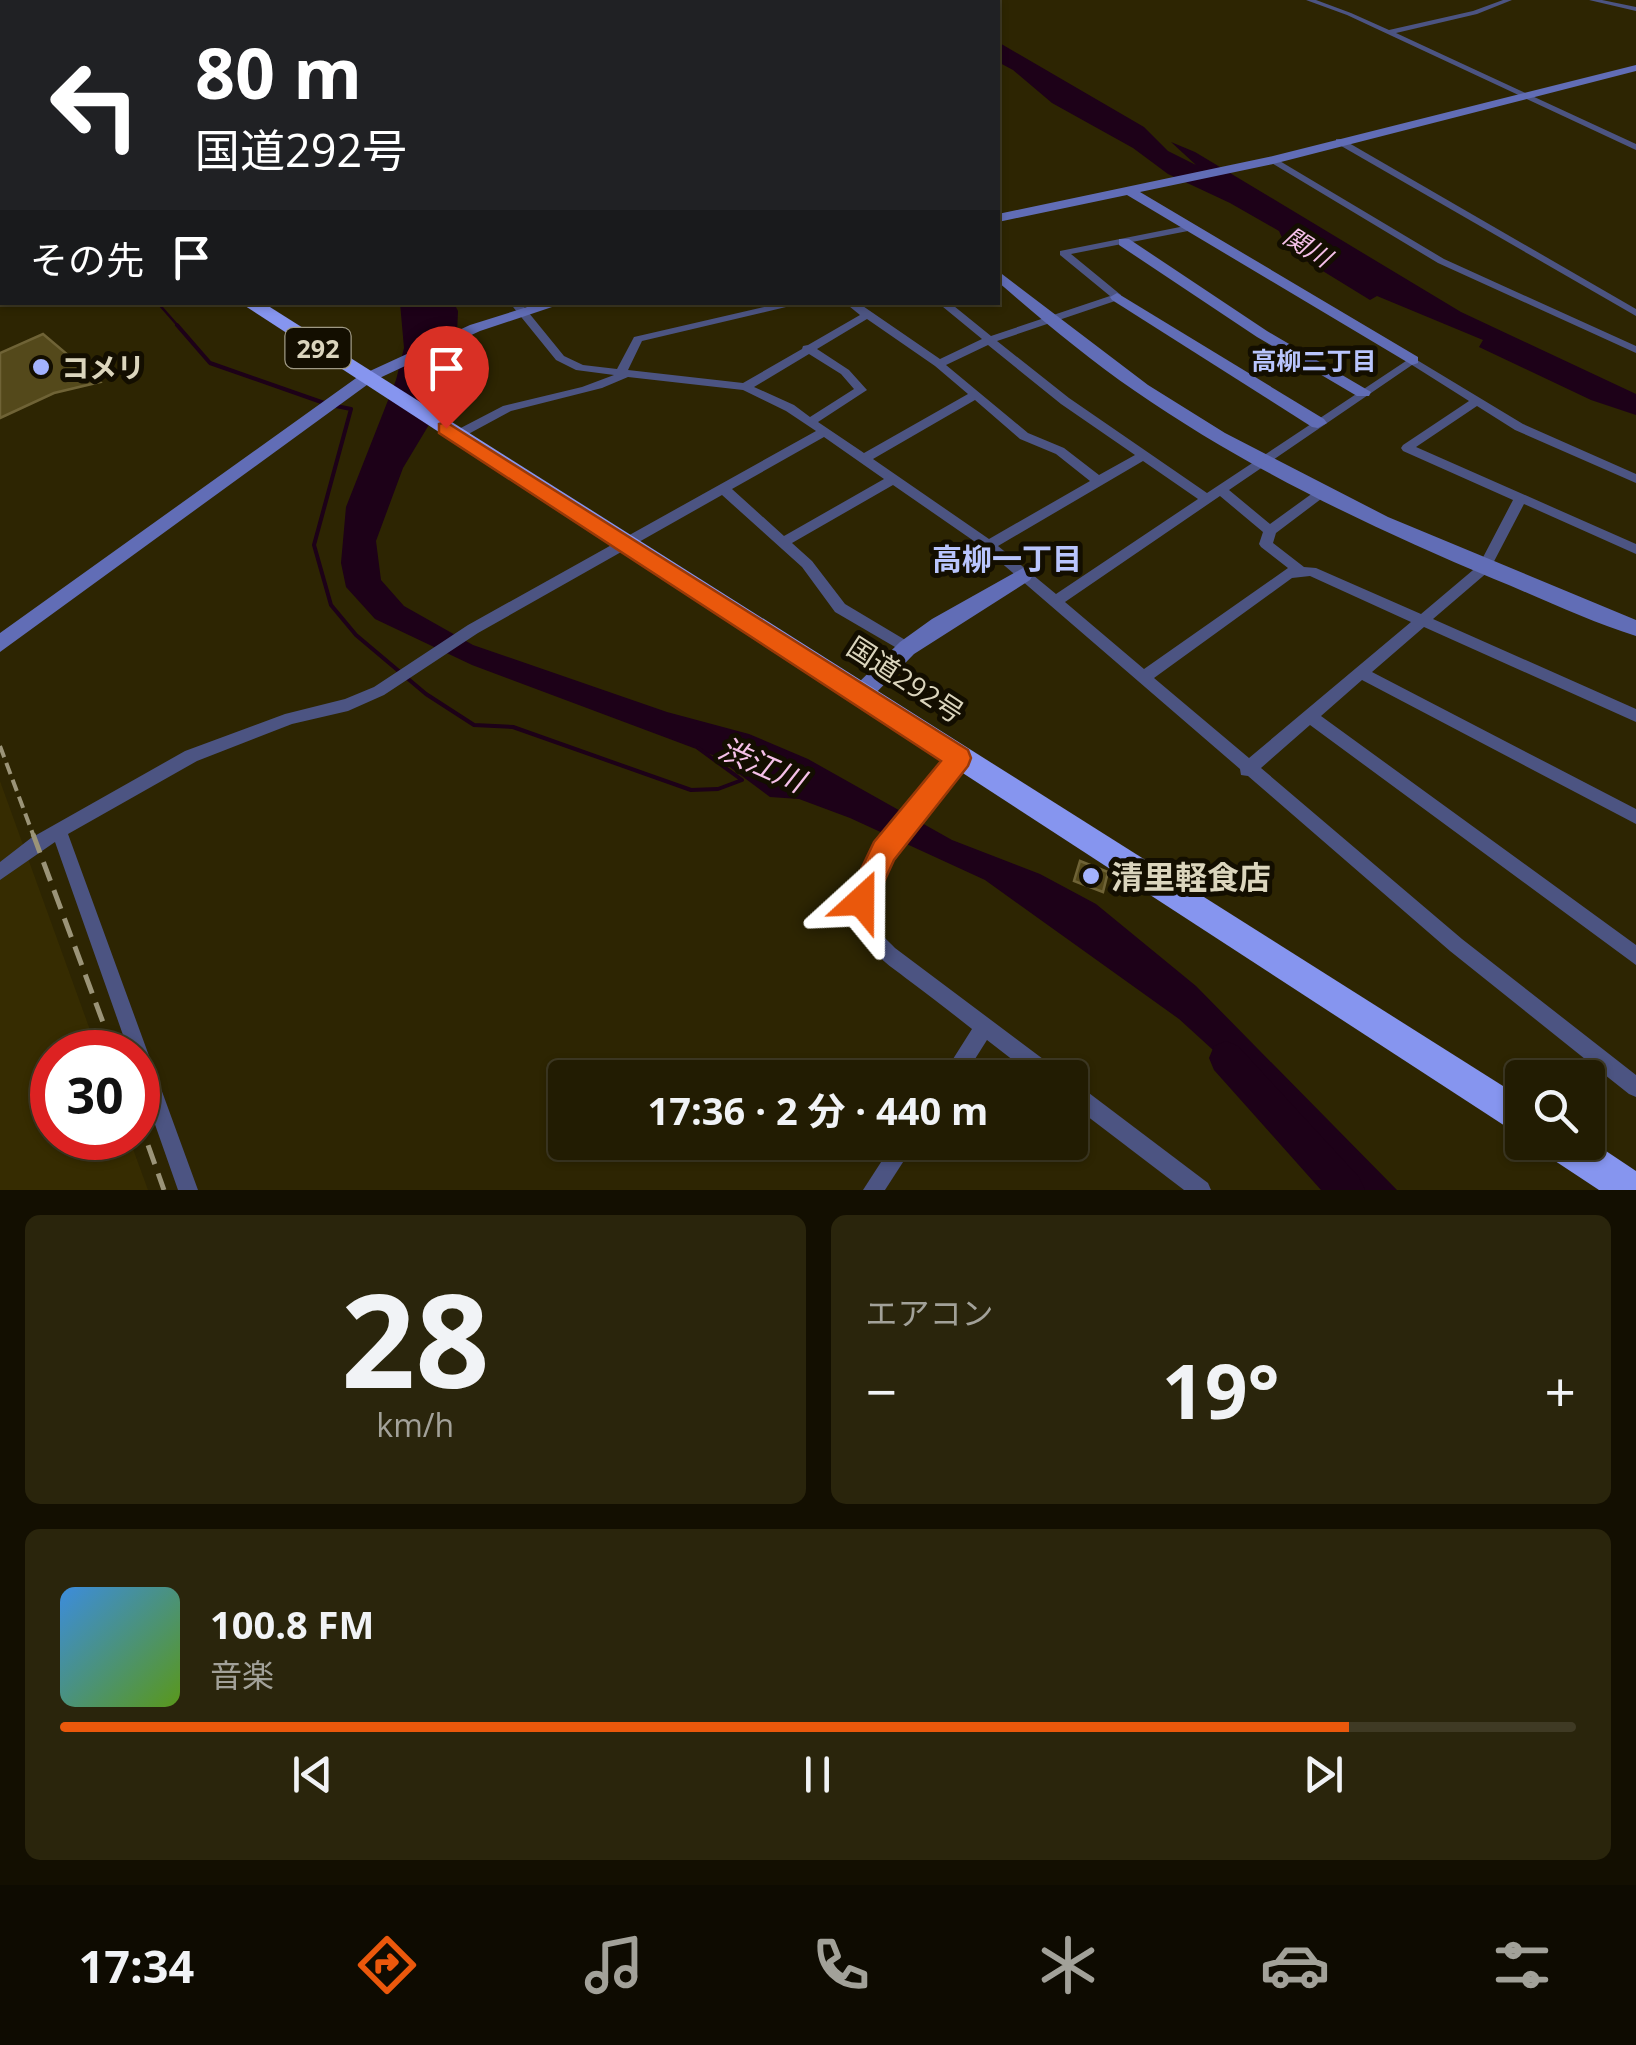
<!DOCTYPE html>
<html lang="ja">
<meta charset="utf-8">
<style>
:root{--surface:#221c02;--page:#2a250c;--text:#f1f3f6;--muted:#a2a199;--line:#3f3a24;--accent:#ea580c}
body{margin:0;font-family:"Open Sans","Noto Sans JP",sans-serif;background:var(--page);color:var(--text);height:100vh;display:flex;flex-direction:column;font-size:38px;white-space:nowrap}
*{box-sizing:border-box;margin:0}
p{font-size:32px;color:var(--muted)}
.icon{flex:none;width:55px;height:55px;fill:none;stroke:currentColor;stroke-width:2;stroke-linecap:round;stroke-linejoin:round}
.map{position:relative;height:1190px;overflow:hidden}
.details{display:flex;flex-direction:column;gap:25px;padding:25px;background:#130f01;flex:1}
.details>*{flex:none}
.hud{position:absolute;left:0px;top:0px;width:1000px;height:305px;box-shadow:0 2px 8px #0004,0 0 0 2px var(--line);background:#202124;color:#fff;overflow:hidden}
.controls{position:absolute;left:1505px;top:1060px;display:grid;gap:20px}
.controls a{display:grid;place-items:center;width:100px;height:100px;border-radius:10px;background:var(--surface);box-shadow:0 2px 8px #0004,0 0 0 2px var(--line);font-size:50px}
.speed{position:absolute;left:30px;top:1030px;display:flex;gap:20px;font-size:50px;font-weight:700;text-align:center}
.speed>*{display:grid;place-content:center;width:130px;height:130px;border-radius:50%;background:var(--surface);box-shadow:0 2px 8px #0004,0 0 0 2px var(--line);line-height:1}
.speed .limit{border:15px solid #d22;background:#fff;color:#111}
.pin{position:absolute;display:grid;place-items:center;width:85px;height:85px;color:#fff;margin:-102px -42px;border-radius:50% 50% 50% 0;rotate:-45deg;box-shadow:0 0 10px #0007}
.pin .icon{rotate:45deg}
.me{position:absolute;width:110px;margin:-55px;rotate:24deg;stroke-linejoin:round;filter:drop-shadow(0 0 8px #0008)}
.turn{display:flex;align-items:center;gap:35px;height:210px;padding:0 30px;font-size:45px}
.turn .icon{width:130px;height:130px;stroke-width:2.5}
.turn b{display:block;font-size:70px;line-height:85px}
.then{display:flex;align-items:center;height:95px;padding:0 30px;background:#0003;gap:20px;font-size:38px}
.big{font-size:75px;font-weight:700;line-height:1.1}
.details .widget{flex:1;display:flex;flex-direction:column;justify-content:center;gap:15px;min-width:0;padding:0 35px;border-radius:15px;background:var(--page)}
.details .dial{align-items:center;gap:0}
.dial b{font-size:130px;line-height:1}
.song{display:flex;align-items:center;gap:30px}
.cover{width:120px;height:120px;border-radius:15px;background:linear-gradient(135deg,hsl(210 70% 55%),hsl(90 70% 35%))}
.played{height:10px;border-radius:5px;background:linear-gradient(90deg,var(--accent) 85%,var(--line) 85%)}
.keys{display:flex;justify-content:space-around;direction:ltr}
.heat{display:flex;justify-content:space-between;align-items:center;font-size:55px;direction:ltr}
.details .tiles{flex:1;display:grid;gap:25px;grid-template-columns:1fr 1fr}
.widget:last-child{grid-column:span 2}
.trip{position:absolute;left:548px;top:1060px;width:540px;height:100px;border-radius:10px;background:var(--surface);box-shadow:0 2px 8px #0004,0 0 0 2px var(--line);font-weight:700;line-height:100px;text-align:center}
.menu{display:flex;height:160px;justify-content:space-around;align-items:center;background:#0e0b01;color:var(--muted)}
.menu .icon{width:70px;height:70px}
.menu .on{color:var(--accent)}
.menu b{font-size:45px;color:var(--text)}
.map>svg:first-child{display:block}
.built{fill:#362c01}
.water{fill:#1d0118}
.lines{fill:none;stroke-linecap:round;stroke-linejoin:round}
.stream-far1{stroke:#1d0118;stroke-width:2.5}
.stream{stroke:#1d0118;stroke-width:4}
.river{fill:#1d0118;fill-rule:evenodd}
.building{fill:#54491b;stroke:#6f6336;stroke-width:2.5}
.street{fill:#4c5482;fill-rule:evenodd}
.secondary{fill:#616db6;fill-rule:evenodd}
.highway{fill:#8695ef;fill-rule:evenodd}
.rail-far1{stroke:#9b9478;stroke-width:4;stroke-dasharray:12 6;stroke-linecap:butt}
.rail{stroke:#9b9478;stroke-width:5;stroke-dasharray:20 10;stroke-linecap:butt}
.route{fill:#ea580c;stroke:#983908;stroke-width:2.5}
.poi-dot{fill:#a3b2fd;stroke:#130e00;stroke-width:4}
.labels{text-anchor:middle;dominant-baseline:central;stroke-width:10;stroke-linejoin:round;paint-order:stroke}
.far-water-label{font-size:25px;font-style:italic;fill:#f5c0e8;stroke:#130e00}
.shield{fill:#130e00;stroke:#9f9984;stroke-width:2.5}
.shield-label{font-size:25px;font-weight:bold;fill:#dbd5bd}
.far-neighbourhood-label{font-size:25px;font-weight:bold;fill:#b9c5fd;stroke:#130e00}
.poi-label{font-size:28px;font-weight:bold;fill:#dbd5bd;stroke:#130e00;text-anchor:start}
.street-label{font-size:28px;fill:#dbd5bd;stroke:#130e00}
.neighbourhood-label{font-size:30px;font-weight:bold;fill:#b9c5fd;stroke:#130e00}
.water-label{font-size:30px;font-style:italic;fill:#f5c0e8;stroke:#130e00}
.near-poi-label{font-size:32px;font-weight:bold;fill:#dbd5bd;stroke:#130e00;text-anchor:start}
</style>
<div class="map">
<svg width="1636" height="1190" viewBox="0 0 1636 1190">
<rect width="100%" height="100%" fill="#2d2502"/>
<polygon class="built" points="0,781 98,1052 52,1052 52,1138 129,1138 148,1190 0,1190"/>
<g class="water">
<polygon points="998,42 1144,127 1168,151 1196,165 1171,142 1195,152 1461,312 1636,394 1636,415 1591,400 1479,347 1483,340 1377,296 1370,300 1287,249 1279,231 1230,203 1168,174 1133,148 1052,103 1013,70 998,62"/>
<polygon points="400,303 454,303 458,311 456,357 442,403 403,468 376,541 381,580 404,606 473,645 667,712 749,734 808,759 952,840 1040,874 1096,904 1196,986 1397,1190 1347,1190 1304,1133 1179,1019 985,880 850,818 799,799 770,797 715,756 472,665 375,619 346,587 341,563 346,507 396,380 404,348"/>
</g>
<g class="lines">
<g class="stream-far1">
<polyline points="0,90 2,84"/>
<polyline points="157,302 179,327"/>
</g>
<g class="stream">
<polyline points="177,325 210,363 327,404"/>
<polyline points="336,406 351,409 314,545 331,605 356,635 426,694 474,725 513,727 691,790 718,789 742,780 698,748"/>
</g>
<polygon class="river" points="1226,1041 1238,1046 1359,1177 1365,1190 1321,1190 1214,1070 1209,1058 1214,1046"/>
</g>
<g class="building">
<polygon points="43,334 100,382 54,393 0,418 0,353"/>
<polygon points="1080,861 1108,872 1103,892 1074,881"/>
</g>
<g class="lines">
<g class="street">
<polygon points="539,0 546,0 547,2 541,2"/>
<polygon points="1306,0 1316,0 1351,13 1389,30 1473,11 1503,0 1512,0 1477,14 1396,33 1636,144 1636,150 1347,15"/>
<polygon points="1589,0 1602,0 1636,7 1636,11"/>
<polygon points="1336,139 1342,139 1636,309 1636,316 1336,143"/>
<polygon points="1273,157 1444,259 1636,346 1636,353 1438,263 1270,162 1269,160"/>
<path d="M 1190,225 L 1193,226 L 1193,230 L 1071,254 L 1121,295 L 1121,299 L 997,341 L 1069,398 L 1207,493 L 1412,357 L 1523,424 L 1636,474 L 1636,483 L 1515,430 L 1477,406 L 1416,447 L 1636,544 L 1636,554 L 1524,504 L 1489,571 L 1433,619 L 1636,709 L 1636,722 L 1424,627 L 1372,672 L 1636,809 L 1636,824 L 1362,680 L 1321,716 L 1636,945 L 1636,965 L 1310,725 L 1261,768 L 1462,939 L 1636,1075 L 1636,1097 L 1629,1094 L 1600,1071 L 1588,1084 L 1588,1078 L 1570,1078 L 1573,1071 L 1585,1059 L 1450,951 L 1248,776 L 1241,775 L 1240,769 L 984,548 L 893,485 L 792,543 L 812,561 L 845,604 L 912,644 L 914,648 L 912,652 L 907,654 L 835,612 L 802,567 L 722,495 L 478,633 L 384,695 L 348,711 L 292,724 L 197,761 L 68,834 L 198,1190 L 178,1190 L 138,1076 L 138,1052 L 129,1052 L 55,842 L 0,880 L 0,862 L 31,838 L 185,751 L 285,714 L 345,699 L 374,687 L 468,625 L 816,431 L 786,411 L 743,390 L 628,377 L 602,388 L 511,411 L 461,438 L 453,438 L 451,435 L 453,432 L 503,406 L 582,387 L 614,375 L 576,370 L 556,360 L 509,302 L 520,302 L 564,356 L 583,365 L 617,369 L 634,337 L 786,302 L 807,302 L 642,341 L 628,370 L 743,383 L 802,349 L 803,346 L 808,345 L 860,315 L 844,302 L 857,302 L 940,359 L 982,339 L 937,302 L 949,302 L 991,336 L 1110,296 L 1060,255 L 1060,251 ZM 867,319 L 935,366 L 968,394 L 864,453 L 818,422 L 867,390 L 849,370 L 817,349 ZM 988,345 L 1061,404 L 1135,455 L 1099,475 L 1064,448 L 1028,433 L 946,365 ZM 809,354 L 841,374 L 854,389 L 810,417 L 794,405 L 754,387 ZM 1412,365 L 1469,401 L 1403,445 L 1401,448 L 1403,451 L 1513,500 L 1479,565 L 1421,614 L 1316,568 L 1304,567 L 1273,543 L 1276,533 L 1325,496 L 1327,493 L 1325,490 L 1317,490 L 1270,524 L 1229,490 ZM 975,400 L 1020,439 L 1056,454 L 1090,481 L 989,539 L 873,459 ZM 824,437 L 884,479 L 784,536 L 732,489 ZM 1143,461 L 1198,499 L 1056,594 L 998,546 ZM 1220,496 L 1263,532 L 1259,544 L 1261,547 L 1288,568 L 1144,669 L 1065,602 ZM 1310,576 L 1411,622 L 1249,758 L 1154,678 L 1292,578 Z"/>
<path d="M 959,751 L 965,753 L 967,758 L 965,763 C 937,794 864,866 870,910 C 872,926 884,937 895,948 L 1059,1071 L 1062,1078 L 1036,1078 L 987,1040 L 963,1078 L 941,1078 L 972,1029 C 952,1013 932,998 911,982 C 897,971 881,961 870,947 C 861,936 852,920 852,905 C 852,857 922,788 953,753 Z"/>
<polygon points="1070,1081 1077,1084 1208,1183 1211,1190 1184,1190 1070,1103"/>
<polygon points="894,1142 916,1142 885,1190 863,1190"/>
</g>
<g class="secondary">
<polygon points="10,0 21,0 22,2 12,2"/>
<polygon points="700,0 715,0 716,2 703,2"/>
<polygon points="1636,65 1636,71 1273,164 1140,192 1418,357 1418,363 1412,365 1127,195 998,222 998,214 1273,156"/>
<polygon points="1119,239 1129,239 1267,331 1371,392 1369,396 1357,396 1257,337 1119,245"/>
<path d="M 998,271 L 1148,385 L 1225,433 L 1388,517 L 1636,620 L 1636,636 C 1588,621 1541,598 1494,579 C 1370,527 1246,468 1135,391 C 1087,358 1042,320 998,282 Z"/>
<polygon points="1117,293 1324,419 1327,423 1318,428 1312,427 1112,300 1110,297"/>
<polygon points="543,302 567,302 480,331 371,382 0,652 0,633 359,376 470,325"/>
<polygon points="1023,568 1030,570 1033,575 1030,580 914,654 868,701 860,704 852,701 849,695 852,689 900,642 932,619"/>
</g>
<g class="highway">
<polygon points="0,142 2,143 2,154 0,153"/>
<polygon points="239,302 262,302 1522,1098 1522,1137"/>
<polygon points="1588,1139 1636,1171 1636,1190 1599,1190 1546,1155 1541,1142 1588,1142"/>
</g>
<polyline class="rail-far1" points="0,746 34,837"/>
<g class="rail">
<polyline points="33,834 114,1052"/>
<polyline points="138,1117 164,1190"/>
</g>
</g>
<polygon class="route" points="446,422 968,750 971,758 968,766 894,860 871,910 861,914 851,910 846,901 874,842 941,761 439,433 439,424"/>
<g class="poi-dot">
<circle cx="41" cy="367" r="10"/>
<circle cx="1091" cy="876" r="10"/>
</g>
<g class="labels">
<g class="far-water-label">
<text transform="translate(1308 246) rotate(32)">関川</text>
</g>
<rect class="shield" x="285.5" y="328" width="65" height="40" rx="8"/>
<g class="shield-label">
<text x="318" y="348">292</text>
</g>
<g class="far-neighbourhood-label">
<text x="1314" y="360">高柳二丁目</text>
</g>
<g class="poi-label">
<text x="61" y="367">コメリ</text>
</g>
<g class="street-label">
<text transform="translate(906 679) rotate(33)">国道292号</text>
</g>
<g class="neighbourhood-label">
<text x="1007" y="558">高柳一丁目</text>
</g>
<g class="water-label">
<text transform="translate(762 764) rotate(24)">渋江川</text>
</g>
<g class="near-poi-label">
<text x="1111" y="876">清里軽食店</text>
</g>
</g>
</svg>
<div class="controls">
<a><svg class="icon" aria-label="search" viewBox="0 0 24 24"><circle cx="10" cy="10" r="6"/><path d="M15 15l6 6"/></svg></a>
</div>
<div class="speed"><div class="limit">30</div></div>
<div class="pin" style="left:446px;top:428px;background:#d93025"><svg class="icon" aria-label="arrive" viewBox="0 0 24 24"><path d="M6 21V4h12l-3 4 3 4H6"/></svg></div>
<svg class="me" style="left:861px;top:901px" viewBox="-20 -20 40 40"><path d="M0-17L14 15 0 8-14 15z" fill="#ea580c" stroke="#fff" stroke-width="4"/></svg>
<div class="trip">17:36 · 2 分 · 440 m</div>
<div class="hud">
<div class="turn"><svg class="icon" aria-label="left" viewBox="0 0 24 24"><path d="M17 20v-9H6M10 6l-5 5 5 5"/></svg><div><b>80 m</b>国道292号</div></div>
<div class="then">その先<svg class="icon" aria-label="arrive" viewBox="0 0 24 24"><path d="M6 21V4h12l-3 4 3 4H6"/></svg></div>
</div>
</div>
<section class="details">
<div class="tiles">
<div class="widget dial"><b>28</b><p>km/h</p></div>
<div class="widget"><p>エアコン</p>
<div class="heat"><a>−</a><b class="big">19°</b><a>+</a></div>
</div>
<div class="widget">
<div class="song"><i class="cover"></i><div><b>100.8 FM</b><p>音楽</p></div></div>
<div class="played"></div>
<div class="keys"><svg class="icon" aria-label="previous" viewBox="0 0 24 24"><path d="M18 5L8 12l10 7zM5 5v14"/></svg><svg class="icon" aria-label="pause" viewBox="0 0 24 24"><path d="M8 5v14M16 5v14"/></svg><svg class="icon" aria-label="next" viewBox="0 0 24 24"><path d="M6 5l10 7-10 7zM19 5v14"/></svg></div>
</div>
</div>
</section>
<nav class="menu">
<b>17:34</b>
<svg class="icon on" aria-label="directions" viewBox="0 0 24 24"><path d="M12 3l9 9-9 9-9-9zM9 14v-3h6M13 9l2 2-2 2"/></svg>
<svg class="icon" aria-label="music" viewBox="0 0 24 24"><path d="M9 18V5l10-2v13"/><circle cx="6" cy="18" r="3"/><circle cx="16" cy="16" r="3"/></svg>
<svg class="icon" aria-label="phone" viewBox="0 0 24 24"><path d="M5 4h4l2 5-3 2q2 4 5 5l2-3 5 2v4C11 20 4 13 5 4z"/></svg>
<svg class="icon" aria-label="climate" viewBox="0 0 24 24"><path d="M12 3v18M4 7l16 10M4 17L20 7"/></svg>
<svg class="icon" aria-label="car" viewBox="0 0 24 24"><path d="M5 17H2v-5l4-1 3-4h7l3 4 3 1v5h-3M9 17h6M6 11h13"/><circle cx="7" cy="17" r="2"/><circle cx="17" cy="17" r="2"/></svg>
<svg class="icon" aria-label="filters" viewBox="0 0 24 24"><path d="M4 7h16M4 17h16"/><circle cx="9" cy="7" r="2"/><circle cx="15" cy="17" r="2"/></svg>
</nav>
